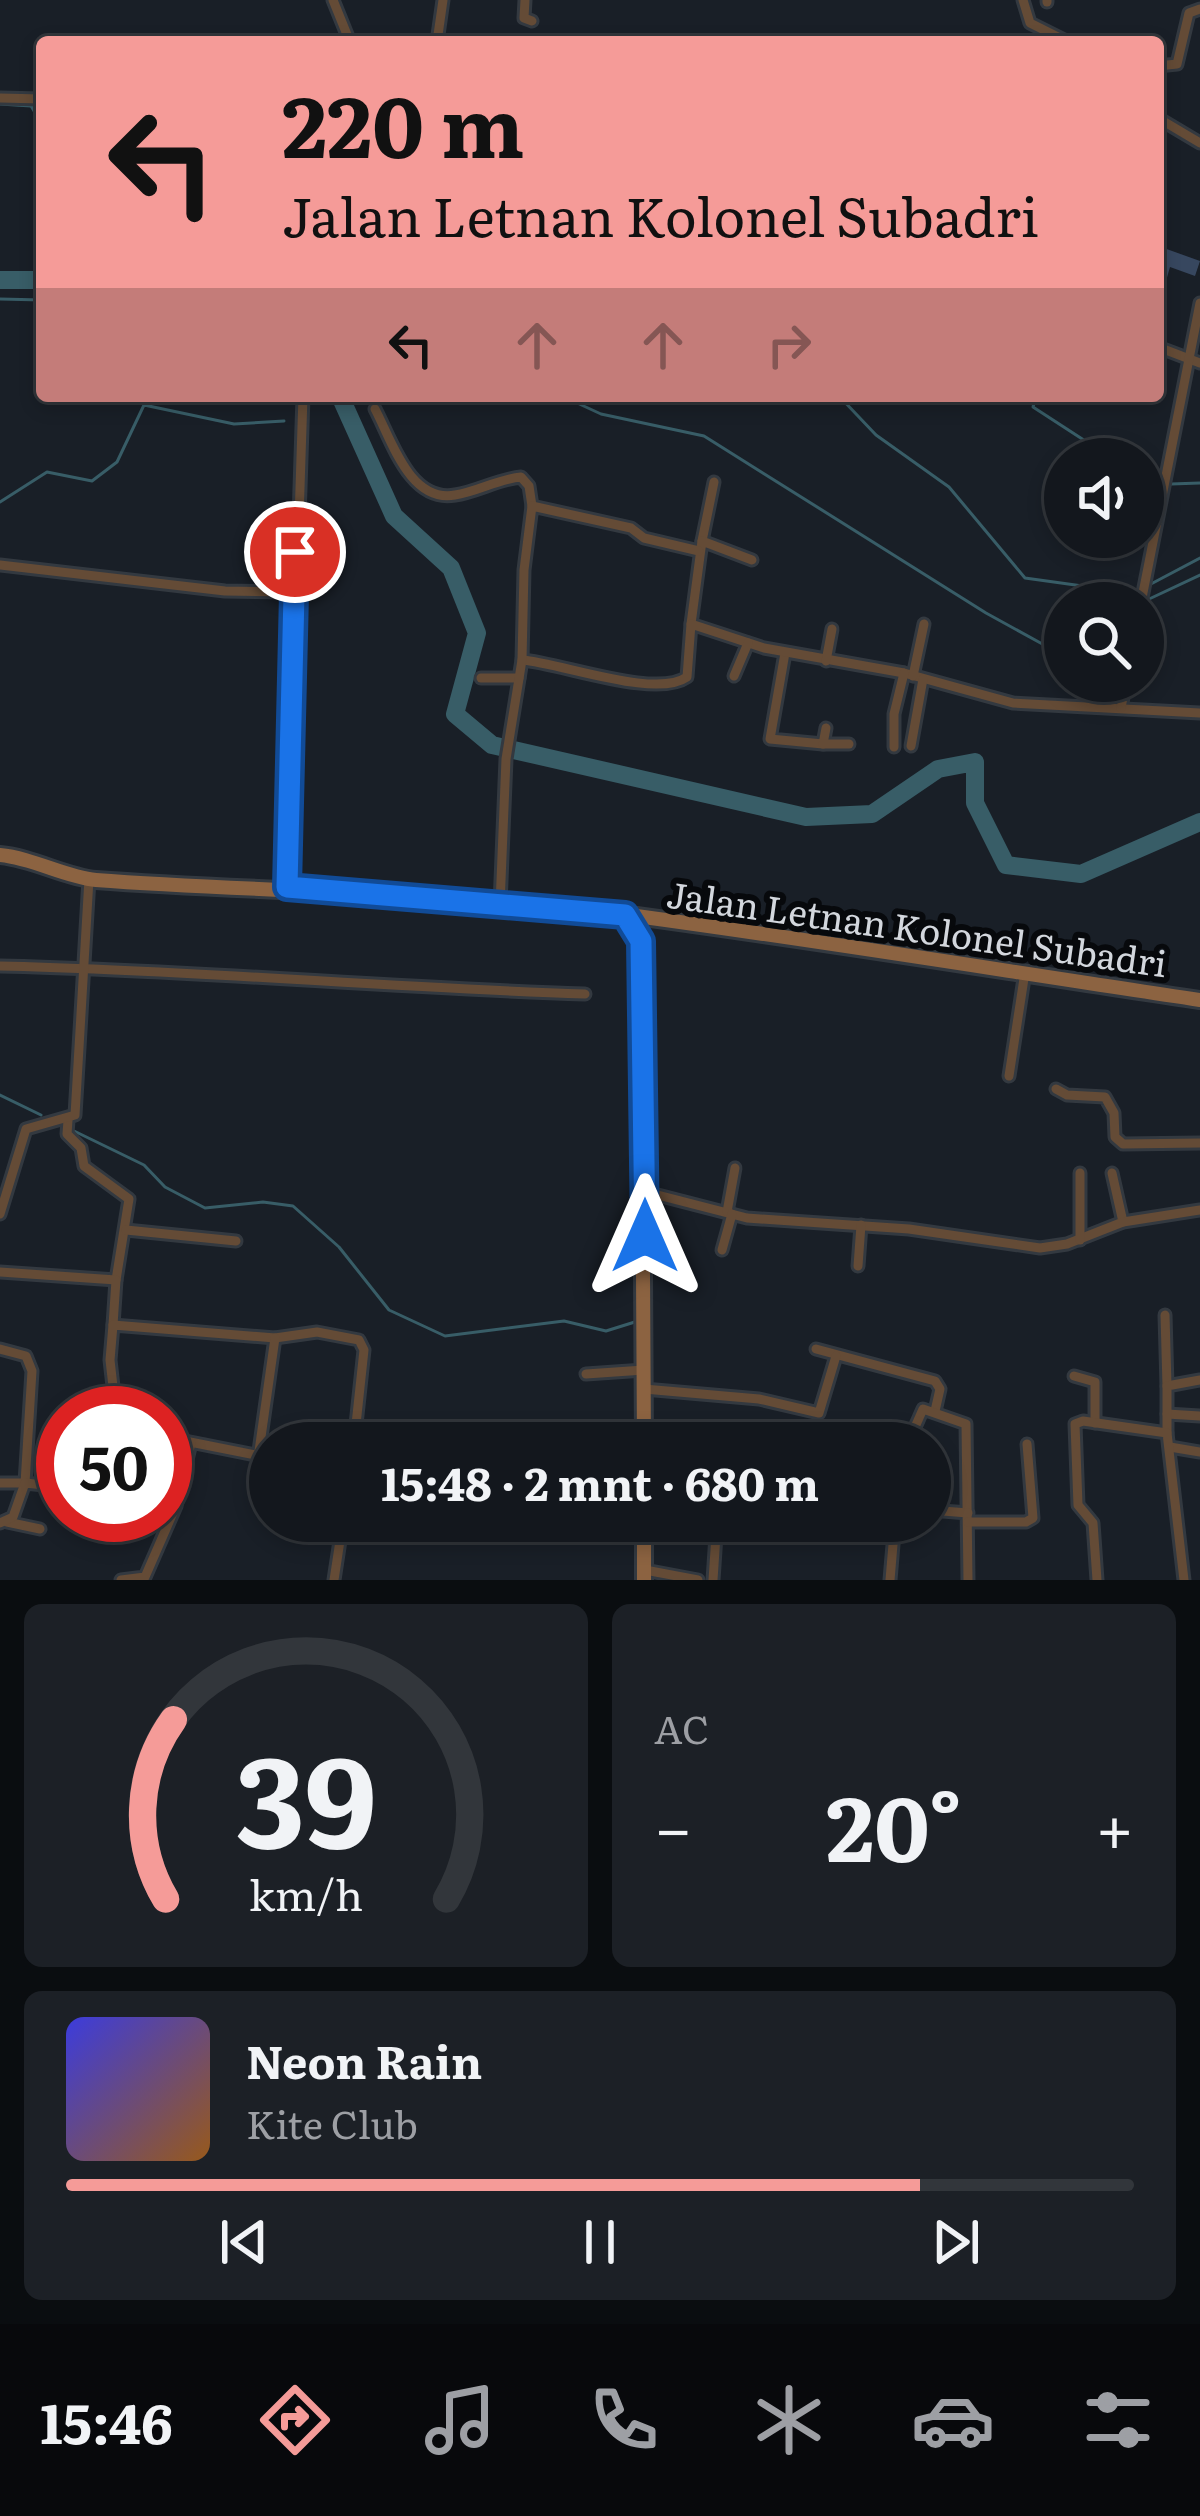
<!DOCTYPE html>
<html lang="id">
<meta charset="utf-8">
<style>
:root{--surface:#13171d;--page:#1c2026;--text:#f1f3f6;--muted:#9d9fa4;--line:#32363b;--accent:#f59b98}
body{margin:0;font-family:Literata,serif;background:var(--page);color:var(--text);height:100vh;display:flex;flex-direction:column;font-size:45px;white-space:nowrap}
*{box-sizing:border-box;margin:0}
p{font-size:39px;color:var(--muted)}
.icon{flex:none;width:66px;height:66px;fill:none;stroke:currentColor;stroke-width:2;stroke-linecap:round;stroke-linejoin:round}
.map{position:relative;height:1580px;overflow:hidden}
.panel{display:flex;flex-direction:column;gap:24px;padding:24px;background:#0a0d10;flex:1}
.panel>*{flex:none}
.banner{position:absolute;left:36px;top:36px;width:1128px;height:366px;border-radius:12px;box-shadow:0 6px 18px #0003,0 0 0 3px var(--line);background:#f59b98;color:#111;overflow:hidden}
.fabs{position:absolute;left:1044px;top:438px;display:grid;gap:24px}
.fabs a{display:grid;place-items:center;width:120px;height:120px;border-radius:50%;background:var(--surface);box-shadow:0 6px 18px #0003,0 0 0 3px var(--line);font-size:60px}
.speed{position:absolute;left:36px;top:1386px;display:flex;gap:24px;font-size:60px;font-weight:700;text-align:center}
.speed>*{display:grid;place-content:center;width:156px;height:156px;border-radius:50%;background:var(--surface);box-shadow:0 6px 18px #0003,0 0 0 3px var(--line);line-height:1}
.speed .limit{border:18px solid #d22;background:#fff;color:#111}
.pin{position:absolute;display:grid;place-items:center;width:102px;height:102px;color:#fff;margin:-51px;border:6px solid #fff;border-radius:50%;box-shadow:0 3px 12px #0007}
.me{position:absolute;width:132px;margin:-66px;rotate:0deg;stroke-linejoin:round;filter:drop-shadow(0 0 9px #0008)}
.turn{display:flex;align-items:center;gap:42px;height:252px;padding:0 48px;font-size:54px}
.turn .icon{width:156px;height:156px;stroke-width:2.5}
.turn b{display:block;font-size:84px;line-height:102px}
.lanes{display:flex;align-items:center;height:114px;padding:0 48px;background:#0003;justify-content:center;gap:60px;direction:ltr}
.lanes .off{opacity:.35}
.big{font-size:90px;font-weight:700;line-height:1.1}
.panel .widget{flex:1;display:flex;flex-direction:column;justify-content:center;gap:18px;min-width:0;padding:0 42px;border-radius:18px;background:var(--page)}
.panel .dial{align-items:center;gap:0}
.dial svg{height:312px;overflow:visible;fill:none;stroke:var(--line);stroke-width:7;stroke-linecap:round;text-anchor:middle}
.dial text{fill:var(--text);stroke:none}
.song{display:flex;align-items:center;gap:36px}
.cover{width:144px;height:144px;border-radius:18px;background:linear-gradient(135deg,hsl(240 70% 55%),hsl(30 70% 35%))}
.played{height:12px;border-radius:6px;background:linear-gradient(90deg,var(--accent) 80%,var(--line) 80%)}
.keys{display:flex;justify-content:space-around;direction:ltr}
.heat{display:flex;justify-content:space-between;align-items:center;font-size:66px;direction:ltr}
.panel .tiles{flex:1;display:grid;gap:24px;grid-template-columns:1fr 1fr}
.widget:last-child{grid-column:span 2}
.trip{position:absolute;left:249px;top:1422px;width:702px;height:120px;border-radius:60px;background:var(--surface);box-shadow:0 6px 18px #0003,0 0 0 3px var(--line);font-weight:700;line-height:120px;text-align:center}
.dock{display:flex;height:192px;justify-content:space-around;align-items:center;background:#08090c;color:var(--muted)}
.dock .icon{width:84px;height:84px}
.dock .active{color:var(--accent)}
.dock b{font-size:54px;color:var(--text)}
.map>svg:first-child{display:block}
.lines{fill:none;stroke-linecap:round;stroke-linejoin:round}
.stream{stroke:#385d67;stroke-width:3}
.river{stroke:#385d67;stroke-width:18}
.building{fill:#37475f}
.minor-casing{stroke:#333940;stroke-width:15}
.secondary-casing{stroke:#333940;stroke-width:20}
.minor{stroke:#644b36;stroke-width:9}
.secondary{stroke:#8c6341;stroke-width:14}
.route-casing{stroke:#114b97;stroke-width:30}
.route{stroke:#1a73e8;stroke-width:21}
.labels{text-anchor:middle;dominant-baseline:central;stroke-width:12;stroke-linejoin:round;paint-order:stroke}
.street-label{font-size:36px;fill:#d3d7dd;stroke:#07090c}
</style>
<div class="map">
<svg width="1200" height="1580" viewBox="0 0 1200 1580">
<rect width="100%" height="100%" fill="#191f27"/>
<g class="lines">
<g class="stream">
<polyline points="0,104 31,106 42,124"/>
<polyline points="0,299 42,300"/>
<polyline points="562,396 601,414 704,436 986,613 1046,646 1065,637"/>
<polyline points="839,396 876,435 949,487 1025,578 1133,593 1140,590"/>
<polyline points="1036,396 1033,407 1113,459"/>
<polyline points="1143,478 1162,483"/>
<polyline points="1171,484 1200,483"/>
<polyline points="0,502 47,472 92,481 117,462 144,405 234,424 284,421"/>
<polyline points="1149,585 1200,558"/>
<polyline points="1147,600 1200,575"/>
<polyline points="0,1095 41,1115"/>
<polyline points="74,1131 144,1165 165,1187 205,1208 263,1202 293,1206 339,1247 389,1310 445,1336 564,1321 606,1331 638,1321"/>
</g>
<g class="river">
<polyline points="0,280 42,280"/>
<polyline points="340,396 394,516 451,568 477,633 455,714 492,745 806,817 872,814 938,769 975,762 975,803 1006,865 1081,874 1200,822"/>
</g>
</g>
<polygon class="building" points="1161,247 1200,261 1195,276 1170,267 1160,302"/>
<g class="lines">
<defs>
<g id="minor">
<polyline points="333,0 350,42"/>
<polyline points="525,0 524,18 532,21"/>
<polyline points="1023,0 1030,23 1068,42"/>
<polyline points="1047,0 1047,2"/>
<polyline points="437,42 443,0"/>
<polyline points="1158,66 1177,64 1189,13 1200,9"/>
<polyline points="0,98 42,99"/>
<polyline points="1158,118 1200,143"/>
<polyline points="1158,347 1200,363"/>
<path d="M 375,409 C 392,441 410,503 455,495 C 477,492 498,479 521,477 L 529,486 L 532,506"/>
<polyline points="702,541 714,482"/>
<polyline points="0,565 225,591 293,592"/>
<polyline points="1141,603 1200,303"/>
<polyline points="691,624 702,541 752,560"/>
<polyline points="785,653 770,739 823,744 826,728"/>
<path d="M 522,660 C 561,663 656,699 687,677 L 691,624 L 764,648 L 904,673 L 1013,703 L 1200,713"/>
<polyline points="826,661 832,629"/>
<polyline points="734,676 748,643"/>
<polyline points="913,676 924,624"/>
<polyline points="481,678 519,678"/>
<polyline points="1121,708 1126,681"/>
<polyline points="823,744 849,744"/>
<polyline points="911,746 923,679"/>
<polyline points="894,747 894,714 904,673"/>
<polyline points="287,887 303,396"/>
<polyline points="500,905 506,759 522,660 524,570 532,506 631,528 644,538 699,551"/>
<path d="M 0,966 C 195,970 390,988 585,994"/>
<polyline points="1009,1076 1025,972"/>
<polyline points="1056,1089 1067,1095 1105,1097 1114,1113 1115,1137 1123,1144 1200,1143"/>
<polyline points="68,1120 67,1134 81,1148 84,1166 129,1199 116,1280"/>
<polyline points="1112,1173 1123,1222"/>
<polyline points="646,1192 747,1218 909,1229 1040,1248 1067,1244 1123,1222 1200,1210"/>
<polyline points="727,1212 735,1168"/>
<polyline points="0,1214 26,1129 75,1115 89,879"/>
<polyline points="126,1230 236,1241"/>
<polyline points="1080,1240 1080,1173"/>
<polyline points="722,1250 732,1214"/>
<polyline points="858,1266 861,1225"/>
<polyline points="0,1272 116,1280 113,1325"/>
<polyline points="1165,1315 1167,1386"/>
<polyline points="0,1349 26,1356 32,1371 25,1483 0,1483"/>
<polyline points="816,1349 935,1381 940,1389 935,1411"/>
<polyline points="586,1374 644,1370"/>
<polyline points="1074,1376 1095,1382 1095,1423"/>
<polyline points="644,1389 759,1399 819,1413 836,1356"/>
<polyline points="116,1413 110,1360 113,1325 275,1338 317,1332 359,1340 364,1350 354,1443"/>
<polyline points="1167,1414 1200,1416"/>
<polyline points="61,1428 63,1428"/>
<polyline points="1167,1433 1167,1386 1200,1380"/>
<polyline points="165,1437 270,1458"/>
<polyline points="908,1443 923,1409 966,1424 968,1580"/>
<polyline points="1170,1447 1200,1452"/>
<polyline points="258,1458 275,1338"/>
<polyline points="930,1510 968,1513"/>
<polyline points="7,1522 40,1529"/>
<polyline points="968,1522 1026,1522 1033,1518 1027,1444"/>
<polyline points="0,1523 13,1517 25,1483 63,1487"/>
<polyline points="645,1570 698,1580"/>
<polyline points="121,1580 145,1577 176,1506 191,1443"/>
<polyline points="334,1580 343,1521"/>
<polyline points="713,1580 716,1535"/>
<polyline points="890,1580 895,1521"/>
<polyline points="1097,1580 1093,1523 1078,1505 1075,1424 1083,1421 1167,1433 1184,1580"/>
</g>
<g id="secondary">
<path d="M 0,855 C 33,858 65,877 96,880 C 268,893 444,891 614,913 C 810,939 1005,971 1200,1000"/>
<polyline points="625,915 641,941 644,1443"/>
<polyline points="644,1521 644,1580"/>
</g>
</defs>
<use href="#minor" class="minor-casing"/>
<use href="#secondary" class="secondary-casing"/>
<use href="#minor" class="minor"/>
<use href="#secondary" class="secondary"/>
</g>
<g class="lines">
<defs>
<polyline id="route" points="295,552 287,887 625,915 641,941 645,1236"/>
</defs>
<use href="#route" class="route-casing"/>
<use href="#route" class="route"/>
</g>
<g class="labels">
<g class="street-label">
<text transform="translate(917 927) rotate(8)">Jalan Letnan Kolonel Subadri</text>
</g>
</g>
</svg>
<div class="fabs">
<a><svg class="icon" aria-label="sound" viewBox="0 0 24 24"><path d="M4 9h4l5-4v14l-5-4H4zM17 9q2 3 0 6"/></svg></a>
<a><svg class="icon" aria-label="search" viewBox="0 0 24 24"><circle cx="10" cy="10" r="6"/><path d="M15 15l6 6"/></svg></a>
</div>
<div class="speed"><div class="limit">50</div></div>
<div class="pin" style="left:295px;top:552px;background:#d93025"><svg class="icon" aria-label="arrive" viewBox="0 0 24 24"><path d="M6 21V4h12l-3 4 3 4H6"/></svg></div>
<svg class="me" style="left:645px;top:1236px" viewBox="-20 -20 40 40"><path d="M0-17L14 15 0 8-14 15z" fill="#1a73e8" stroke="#fff" stroke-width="4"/></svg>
<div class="trip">15:48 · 2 mnt · 680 m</div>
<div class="banner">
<div class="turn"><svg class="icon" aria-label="left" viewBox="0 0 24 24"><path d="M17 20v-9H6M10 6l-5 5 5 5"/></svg><div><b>220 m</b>Jalan Letnan Kolonel Subadri</div></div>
<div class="lanes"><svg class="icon" aria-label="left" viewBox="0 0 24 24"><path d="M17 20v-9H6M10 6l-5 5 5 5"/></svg><svg class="icon off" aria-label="ahead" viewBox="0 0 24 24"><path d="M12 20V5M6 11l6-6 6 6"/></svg><svg class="icon off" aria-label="ahead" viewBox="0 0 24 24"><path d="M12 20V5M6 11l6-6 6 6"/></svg><svg class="icon off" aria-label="right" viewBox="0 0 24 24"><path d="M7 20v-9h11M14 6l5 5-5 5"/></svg></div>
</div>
</div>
<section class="panel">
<div class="tiles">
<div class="widget dial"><svg viewBox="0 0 100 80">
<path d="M14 69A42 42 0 1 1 86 69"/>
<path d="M14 69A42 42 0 0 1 16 23" stroke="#f59b98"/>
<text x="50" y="56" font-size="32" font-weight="700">39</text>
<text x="50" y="72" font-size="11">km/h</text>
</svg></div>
<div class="widget"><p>AC</p>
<div class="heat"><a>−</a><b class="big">20°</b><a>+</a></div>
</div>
<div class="widget">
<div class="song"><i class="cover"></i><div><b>Neon Rain</b><p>Kite Club</p></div></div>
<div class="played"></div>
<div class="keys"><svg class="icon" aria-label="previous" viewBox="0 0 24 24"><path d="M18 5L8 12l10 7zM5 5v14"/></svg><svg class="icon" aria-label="pause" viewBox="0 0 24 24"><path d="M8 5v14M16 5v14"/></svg><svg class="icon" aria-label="next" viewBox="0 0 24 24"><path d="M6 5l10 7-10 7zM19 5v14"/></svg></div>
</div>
</div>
</section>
<nav class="dock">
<b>15:46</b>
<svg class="icon active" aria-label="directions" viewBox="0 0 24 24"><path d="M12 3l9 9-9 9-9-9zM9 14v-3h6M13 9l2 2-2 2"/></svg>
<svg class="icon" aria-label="music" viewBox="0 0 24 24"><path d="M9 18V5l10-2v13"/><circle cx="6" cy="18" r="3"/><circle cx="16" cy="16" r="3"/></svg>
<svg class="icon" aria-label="phone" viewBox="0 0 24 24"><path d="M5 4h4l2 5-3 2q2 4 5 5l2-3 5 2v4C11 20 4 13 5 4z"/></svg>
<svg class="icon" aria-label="climate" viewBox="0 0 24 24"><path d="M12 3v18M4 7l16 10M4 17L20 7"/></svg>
<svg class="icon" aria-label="car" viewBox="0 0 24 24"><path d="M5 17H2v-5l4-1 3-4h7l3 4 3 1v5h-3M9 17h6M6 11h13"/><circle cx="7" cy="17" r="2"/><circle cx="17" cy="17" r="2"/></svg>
<svg class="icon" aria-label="filters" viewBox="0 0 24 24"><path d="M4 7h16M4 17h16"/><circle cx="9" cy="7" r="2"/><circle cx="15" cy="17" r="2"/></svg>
</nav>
